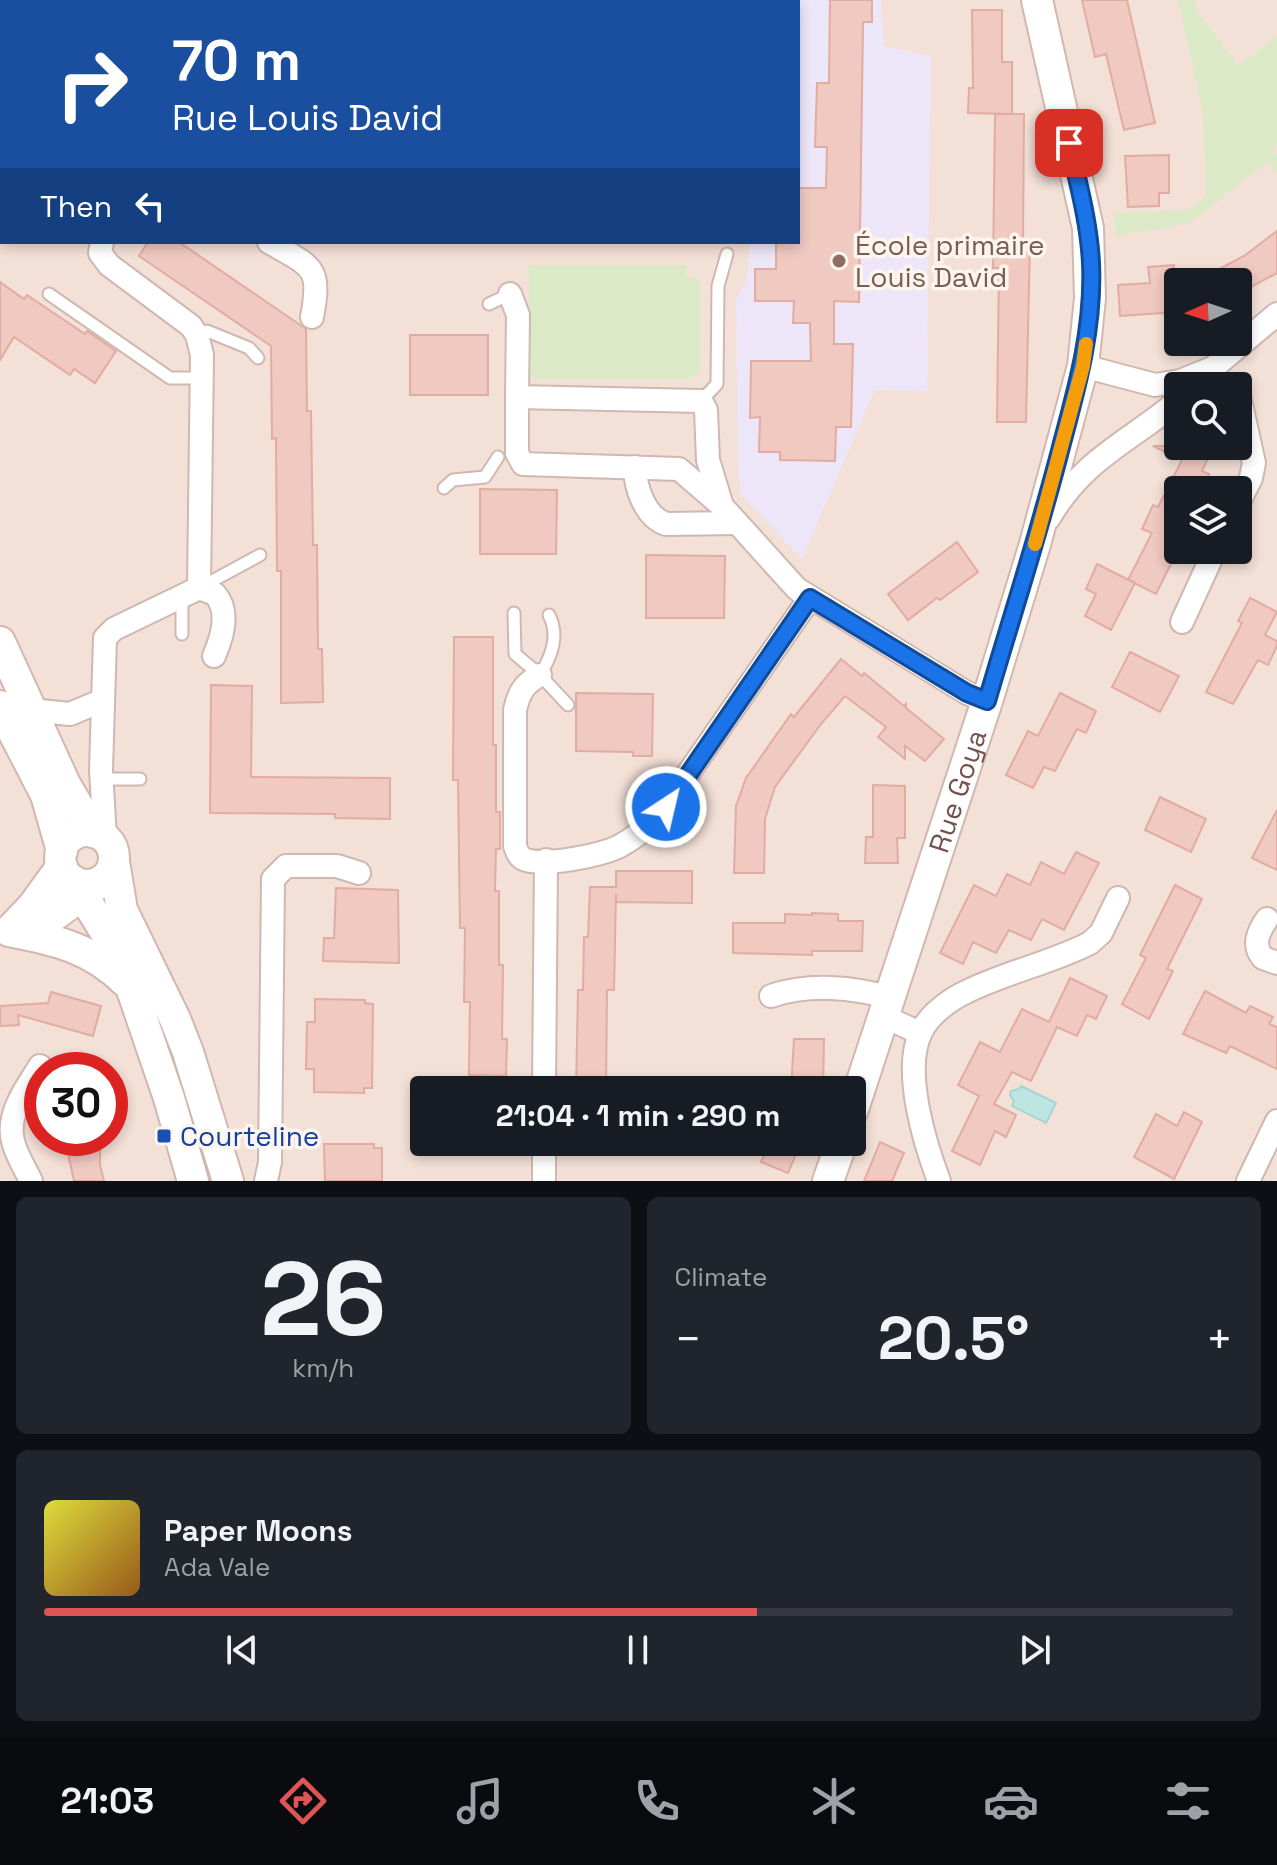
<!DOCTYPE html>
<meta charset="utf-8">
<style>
:root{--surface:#171b24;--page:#20242c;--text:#f1f3f6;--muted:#9ea1a6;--line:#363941;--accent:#df5454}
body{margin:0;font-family:"Space Grotesk",sans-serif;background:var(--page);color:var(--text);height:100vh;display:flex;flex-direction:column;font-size:30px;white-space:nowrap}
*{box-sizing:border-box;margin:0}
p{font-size:26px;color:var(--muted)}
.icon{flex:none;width:44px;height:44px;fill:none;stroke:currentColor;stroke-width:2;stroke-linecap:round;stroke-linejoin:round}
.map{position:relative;height:1181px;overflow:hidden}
.panel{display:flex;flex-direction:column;gap:16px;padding:16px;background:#0d0f14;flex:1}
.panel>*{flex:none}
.top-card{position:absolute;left:0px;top:0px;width:800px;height:244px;box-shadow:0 4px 12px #0003;background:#1a4fa0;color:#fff;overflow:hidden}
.needle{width:52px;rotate:267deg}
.fabs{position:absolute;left:1164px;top:268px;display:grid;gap:16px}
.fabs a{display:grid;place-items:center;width:88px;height:88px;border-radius:8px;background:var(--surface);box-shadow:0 4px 12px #0003;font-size:40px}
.speed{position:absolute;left:24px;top:1052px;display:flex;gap:16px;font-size:40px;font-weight:700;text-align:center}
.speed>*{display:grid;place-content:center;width:104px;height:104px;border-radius:50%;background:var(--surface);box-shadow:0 4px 12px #0003;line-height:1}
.speed .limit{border:12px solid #d22;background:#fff;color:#111}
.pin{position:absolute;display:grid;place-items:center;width:68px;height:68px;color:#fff;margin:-34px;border-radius:16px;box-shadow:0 4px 12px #0006}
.me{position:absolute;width:88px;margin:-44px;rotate:35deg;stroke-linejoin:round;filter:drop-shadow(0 0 6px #0008)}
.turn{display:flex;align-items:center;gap:28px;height:168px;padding:0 40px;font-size:36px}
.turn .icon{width:104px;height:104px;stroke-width:2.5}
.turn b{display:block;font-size:56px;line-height:68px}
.then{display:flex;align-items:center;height:76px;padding:0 40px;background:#0003;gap:16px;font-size:30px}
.big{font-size:60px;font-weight:700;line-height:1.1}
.panel .tile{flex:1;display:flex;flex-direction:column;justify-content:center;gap:12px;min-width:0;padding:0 28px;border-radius:12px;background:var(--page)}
.panel .dial{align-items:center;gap:0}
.dial b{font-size:104px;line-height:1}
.song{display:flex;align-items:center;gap:24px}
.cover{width:96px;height:96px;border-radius:12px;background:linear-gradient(135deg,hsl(60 70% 55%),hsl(30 70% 35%))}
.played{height:8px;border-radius:4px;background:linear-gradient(90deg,var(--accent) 60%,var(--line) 60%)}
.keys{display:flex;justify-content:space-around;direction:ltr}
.heat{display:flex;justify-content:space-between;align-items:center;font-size:44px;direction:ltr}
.panel .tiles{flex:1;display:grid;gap:16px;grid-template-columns:1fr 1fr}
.tile:last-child{grid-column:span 2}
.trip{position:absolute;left:410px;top:1076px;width:456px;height:80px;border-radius:8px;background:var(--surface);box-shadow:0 4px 12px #0003;font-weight:700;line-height:80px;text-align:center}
.dock{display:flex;height:128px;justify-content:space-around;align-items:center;background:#090b0e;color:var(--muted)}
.dock .icon{width:56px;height:56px}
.dock .current{color:var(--accent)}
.dock b{font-size:36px;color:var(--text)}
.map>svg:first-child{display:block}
.residential{fill:#f3e0d7;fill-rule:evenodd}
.education{fill:#ede5f8}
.green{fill:#dce9c7}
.water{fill:#bde5e1;stroke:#a4d6d2;stroke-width:2}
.building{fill:#f0c9c1;stroke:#e1aca2;stroke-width:2}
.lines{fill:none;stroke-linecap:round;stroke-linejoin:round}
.lane-casing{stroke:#cfb8b1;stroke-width:15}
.street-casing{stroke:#cfb8b1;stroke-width:26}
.secondary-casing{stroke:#d2b7af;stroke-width:34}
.lane{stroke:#fff;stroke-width:11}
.street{stroke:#fff;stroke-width:22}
.secondary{stroke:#fff;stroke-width:30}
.route-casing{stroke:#114b97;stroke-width:20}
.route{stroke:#1a73e8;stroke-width:14}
.slow{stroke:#f59e0b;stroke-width:14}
.education-dot{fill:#8d6e63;stroke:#fef5ef;stroke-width:3}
.transit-dot{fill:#1a4fb4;stroke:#fef5ef;stroke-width:3}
.labels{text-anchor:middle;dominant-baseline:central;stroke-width:7;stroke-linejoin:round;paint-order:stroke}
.education-label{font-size:28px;fill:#785e54;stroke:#fef5ef;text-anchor:start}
.street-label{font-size:28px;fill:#75524d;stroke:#fef5ef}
.transit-label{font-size:28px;fill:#164399;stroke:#fef5ef;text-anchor:start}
</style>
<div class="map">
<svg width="1277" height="1181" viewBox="0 0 1277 1181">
<rect width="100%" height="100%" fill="#fbf0e8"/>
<path class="residential" d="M 0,0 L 1277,0 L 1277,1181 L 0,1181 ZM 2,2 L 798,2 L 798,242 L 2,242 ZM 1178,282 L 1238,282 L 1238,342 L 1178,342 ZM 1178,386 L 1238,386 L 1238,446 L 1178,446 ZM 1178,490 L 1238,490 L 1238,550 L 1178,550 ZM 42,1070 L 110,1070 L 110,1138 L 42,1138 ZM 424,1090 L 852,1090 L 852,1142 L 424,1142 Z"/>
<polygon class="education" points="656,0 881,0 884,46 931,56 927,391 875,390 802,559 741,494 738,464 736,298 747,280 750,242 798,242 798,2"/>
<g class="green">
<polygon points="1178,0 1195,0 1198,13 1239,66 1277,36 1277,144 1272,149 1277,156 1277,172 1268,162 1189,223 1116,236 1115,213 1188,210 1206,196 1203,112"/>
<polygon points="529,265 686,265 686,278 700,278 700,369 696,376 688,379 538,379 531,376 529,369"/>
</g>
<polygon class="water" points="1021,1086 1056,1103 1046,1123 1012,1106 1014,1101 1010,1095 1011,1091 1019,1089"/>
<g class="building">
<polygon points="830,0 872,0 872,22 863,22 859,302 834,301 834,344 853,344 851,427 836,427 835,461 780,460 780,452 759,452 760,417 750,418 751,361 811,361 810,323 793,323 794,301 755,301 755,269 776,269 776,242 798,242 798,188 826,188 827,147 815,147 817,83 829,83"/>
<polygon points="1082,0 1127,0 1155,123 1124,130 1106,54 1095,57"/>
<polygon points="972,10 1002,10 1002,62 1012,62 1012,114 968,113 969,88 973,88"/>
<polygon points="995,114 1024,114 1023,242 1030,242 1026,422 997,422 999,268 993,268"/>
<polygon points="1169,155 1169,193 1159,193 1159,206 1128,207 1125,156"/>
<polygon points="1277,231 1277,273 1238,294 1238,282 1195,282 1244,256"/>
<polygon points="148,242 179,242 306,329 307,411 311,411 313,545 317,545 318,649 322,649 323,702 281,703 281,571 277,571 276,438 272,439 271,346 139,256"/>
<polygon points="1174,265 1174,280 1178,279 1178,312 1120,316 1118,285 1150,283 1148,267"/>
<polygon points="0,282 24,299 27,295 85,334 87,331 116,351 95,383 74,369 70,375 14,337 0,360"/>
<rect x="410" y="335" width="78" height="60"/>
<polygon points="1153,446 1214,446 1202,471 1209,474 1201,490 1178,490 1178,550 1156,594 1128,580 1152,533 1142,529 1153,505 1158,507 1182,460"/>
<polygon points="480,489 557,490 556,554 480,554"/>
<polygon points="957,542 978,572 940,600 937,598 908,620 888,594"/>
<polygon points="646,555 725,556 724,618 646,618"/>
<polygon points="1097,564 1135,583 1111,630 1085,616 1096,594 1086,589"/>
<polygon points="1250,598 1277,612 1265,635 1277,641 1277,646 1268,665 1258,660 1233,704 1206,692 1242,623 1238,621"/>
<polygon points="454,637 493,637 493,745 496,745 496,812 500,812 500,849 496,849 495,891 499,891 499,965 503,965 502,1039 507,1039 506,1076 469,1075 470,1002 464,1002 465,928 460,928 458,780 453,780"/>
<polygon points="1130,652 1179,676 1160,712 1112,687"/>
<polygon points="841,659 862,676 864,673 904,706 906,704 906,708 944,739 925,761 905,746 905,759 878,737 886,727 845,696 821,724 775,787 765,819 764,873 734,873 736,806 746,778 791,714 794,717"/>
<polygon points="211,685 252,686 251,777 390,778 390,819 335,818 335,814 210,813"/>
<polygon points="576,693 653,694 652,756 633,756 633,752 576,751"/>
<polygon points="1060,693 1096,711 1086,733 1077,729 1055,771 1044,767 1033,788 1006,775 1028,731 1038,736"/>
<polygon points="873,785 905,786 905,838 897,838 898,863 865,863 866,837 873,837"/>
<polygon points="1160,797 1206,819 1191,852 1145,830"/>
<polygon points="1277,810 1277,870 1252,858"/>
<polygon points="1076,852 1099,863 1064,930 1042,919 1031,940 1009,930 996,953 973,942 963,964 940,953 974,885 996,896 1007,874 1030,885 1041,862 1064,874"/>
<polygon points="616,871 692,871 692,903 616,902 616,894 614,990 607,990 606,1090 576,1090 578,990 583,990 584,937 588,937 590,887 616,887"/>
<polygon points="1175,885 1202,899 1167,969 1173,971 1149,1019 1122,1004 1146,958 1140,955"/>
<polygon points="336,888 398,890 399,963 323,961 324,938 334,938"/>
<polygon points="812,913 838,914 838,921 863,921 862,951 812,951 812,955 733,953 733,923 785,923 785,914 812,915"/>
<polygon points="1070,978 1107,996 1096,1019 1087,1015 1077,1036 1057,1027 1031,1081 1012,1072 994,1104 1016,1115 1006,1137 995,1131 980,1165 952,1151 979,1096 958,1085 980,1042 1000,1052 1022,1009 1049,1022"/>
<polygon points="1205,991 1246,1013 1250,1006 1273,1017 1269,1024 1277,1027 1277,1069 1230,1046 1226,1053 1183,1034"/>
<polygon points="51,992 101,1006 93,1036 18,1015 19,1025 0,1026 0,1006 48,1003"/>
<polygon points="315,999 365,1000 365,1003 373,1004 372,1088 364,1088 364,1093 314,1092 314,1069 306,1069 307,1022 315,1022"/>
<polygon points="794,1039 824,1039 823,1090 791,1090"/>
<polygon points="1184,1112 1202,1122 1174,1179 1134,1157 1156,1114 1177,1126"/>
<polygon points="70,1138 100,1138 100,1165 104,1181 74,1181 69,1158"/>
<polygon points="769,1142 801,1142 788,1173 761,1162"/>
<polygon points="880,1142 904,1153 892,1181 864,1181"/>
<polygon points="324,1144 374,1144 374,1148 382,1148 382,1181 325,1181"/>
</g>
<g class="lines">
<defs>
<g id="lane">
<polyline points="635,2 635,0"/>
<polyline points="49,294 170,378 202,378"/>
<polyline points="489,304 510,294"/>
<polyline points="197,335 207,331 249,348 258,358"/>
<polyline points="701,401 717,384 718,286 727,254"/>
<polyline points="444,488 453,480 485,477 498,457"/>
<polyline points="201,587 260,555"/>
<polyline points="182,596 182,634"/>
<polyline points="514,613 515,654 540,675 568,705"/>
<path d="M 540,675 C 551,657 560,636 549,615"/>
<polyline points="101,779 140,779"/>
</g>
<g id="street">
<polyline points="102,242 100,253 109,265 191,326 197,335 202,355 199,588 114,629 105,638 101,770 105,838"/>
<path d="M 269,242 C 311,267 322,265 312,317"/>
<polyline points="510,294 518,315 517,397"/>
<polyline points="1083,366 1155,385 1180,381 1210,369"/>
<polyline points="1201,378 1277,314"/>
<polyline points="1238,391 1254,463 1251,478 1238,504"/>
<path d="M 635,467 C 635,487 645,517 666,524 L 736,523"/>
<polyline points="722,506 708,460 706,410 701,401 517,397 517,453 523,464 679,469 722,506 797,589 967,693 987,701"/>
<path d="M 1049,518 C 1083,459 1129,442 1178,401"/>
<path d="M 199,588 L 215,594 C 230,611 222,638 214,656"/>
<polyline points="1182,622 1215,550"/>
<path d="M 540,675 C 524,684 519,692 515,710 L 515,846 C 517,852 519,858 526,860 C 547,866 598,856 618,847 C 633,839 646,829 658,817 L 810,598"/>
<polyline points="30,710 70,714 101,701"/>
<path d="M 1267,919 C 1258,932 1252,945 1263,958 L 1277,963"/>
<path d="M 771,996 C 809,983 853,987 891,998"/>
<polyline points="885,1017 920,1033"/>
<polyline points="544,1090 546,860"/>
<path d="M 31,1181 C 25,1168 16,1155 13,1141 C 6,1114 27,1087 40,1066"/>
<polyline points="266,1181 270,1162 273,879 286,866 337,866 359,873"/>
<polyline points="544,1181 544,1142"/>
<path d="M 939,1181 C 925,1144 902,1070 921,1032 C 929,1015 949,1000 966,992 C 1006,972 1051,963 1090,943 L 1101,933 L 1118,898"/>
<polyline points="1248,1181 1277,1121"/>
</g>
<g id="secondary">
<polyline points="0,642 65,784 93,832"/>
<polyline points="0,706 46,795 62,851"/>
<circle cx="87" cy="858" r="27"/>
<polyline points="114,862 122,910 175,1019 188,1052 228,1181"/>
<polyline points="74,881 114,946 131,987 169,1098 193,1181"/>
<polyline points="11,929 33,906 62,866"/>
<polyline points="13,930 49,919 96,885"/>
<path d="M 9,931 C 56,940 91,948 126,982"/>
<path id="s1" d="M 852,1112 L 987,701 L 1035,544 L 1083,366 L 1090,298 L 1088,228 L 1037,0"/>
<polyline points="828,1181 842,1142"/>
</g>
</defs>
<use href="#lane" class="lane-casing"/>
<use href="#street" class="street-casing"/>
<use href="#secondary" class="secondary-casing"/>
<use href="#lane" class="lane"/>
<use href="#street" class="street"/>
<use href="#secondary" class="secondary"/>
</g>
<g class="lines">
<defs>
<path id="route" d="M 666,807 L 810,598 L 967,693 L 987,701 C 1012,615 1040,530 1062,443 C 1078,384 1094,325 1091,263 C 1089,222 1078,183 1069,143"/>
</defs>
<use href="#route" class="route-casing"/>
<use href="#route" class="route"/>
<polyline class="slow" points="1035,544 1083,366 1086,344"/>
</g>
<circle class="education-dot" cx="839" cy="261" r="8"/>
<rect class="transit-dot" x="156" y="1128" width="16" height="16" rx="4"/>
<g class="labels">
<g class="education-label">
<text x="855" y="245">École primaire<tspan x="855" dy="32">Louis David</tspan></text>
</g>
<g class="street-label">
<text stroke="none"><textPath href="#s1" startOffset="338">Rue Goya</textPath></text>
</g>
<g class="transit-label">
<text x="180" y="1136">Courteline</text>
</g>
</g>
</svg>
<div class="fabs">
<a><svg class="needle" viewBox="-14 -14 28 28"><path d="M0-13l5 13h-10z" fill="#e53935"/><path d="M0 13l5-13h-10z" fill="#9ea1a6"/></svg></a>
<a><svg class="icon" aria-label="search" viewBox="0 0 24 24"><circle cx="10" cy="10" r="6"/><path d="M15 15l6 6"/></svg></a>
<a><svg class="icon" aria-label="layers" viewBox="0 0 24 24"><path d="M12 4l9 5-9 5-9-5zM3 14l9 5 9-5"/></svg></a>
</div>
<div class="speed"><div class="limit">30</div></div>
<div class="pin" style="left:1069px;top:143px;background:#d93025"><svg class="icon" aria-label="arrive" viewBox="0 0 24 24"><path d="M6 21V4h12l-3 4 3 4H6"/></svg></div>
<svg class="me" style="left:666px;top:807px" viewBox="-20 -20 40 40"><circle r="17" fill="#1a73e8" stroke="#fff" stroke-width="3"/><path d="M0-11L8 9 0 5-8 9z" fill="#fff"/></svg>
<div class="trip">21:04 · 1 min · 290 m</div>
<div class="top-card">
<div class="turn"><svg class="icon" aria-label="right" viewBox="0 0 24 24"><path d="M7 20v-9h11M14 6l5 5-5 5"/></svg><div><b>70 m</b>Rue Louis David</div></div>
<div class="then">Then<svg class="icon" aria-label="left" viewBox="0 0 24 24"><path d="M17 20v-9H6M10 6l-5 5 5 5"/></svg></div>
</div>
</div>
<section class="panel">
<div class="tiles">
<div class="tile dial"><b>26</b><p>km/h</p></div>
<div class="tile"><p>Climate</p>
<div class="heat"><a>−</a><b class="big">20.5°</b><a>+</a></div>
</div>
<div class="tile">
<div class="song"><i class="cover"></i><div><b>Paper Moons</b><p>Ada Vale</p></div></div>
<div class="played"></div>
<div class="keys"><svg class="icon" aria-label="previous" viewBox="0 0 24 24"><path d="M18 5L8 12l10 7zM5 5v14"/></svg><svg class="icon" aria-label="pause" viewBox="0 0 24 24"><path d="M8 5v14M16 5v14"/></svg><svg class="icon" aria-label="next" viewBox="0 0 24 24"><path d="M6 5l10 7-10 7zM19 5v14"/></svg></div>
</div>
</div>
</section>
<nav class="dock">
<b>21:03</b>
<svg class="icon current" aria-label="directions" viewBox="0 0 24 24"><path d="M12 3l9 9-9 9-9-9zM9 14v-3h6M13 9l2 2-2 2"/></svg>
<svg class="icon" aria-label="music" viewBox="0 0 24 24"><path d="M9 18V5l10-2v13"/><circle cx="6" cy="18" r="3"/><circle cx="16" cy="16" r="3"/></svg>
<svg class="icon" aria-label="phone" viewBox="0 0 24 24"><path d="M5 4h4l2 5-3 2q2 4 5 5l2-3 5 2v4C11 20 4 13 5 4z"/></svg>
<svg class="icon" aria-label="climate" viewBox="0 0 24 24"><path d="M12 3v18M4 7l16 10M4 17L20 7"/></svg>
<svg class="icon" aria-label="car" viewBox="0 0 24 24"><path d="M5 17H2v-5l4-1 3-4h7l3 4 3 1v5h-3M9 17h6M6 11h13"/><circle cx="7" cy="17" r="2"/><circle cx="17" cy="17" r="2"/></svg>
<svg class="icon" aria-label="filters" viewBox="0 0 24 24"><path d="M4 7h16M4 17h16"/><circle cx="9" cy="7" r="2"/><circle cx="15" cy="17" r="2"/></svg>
</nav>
